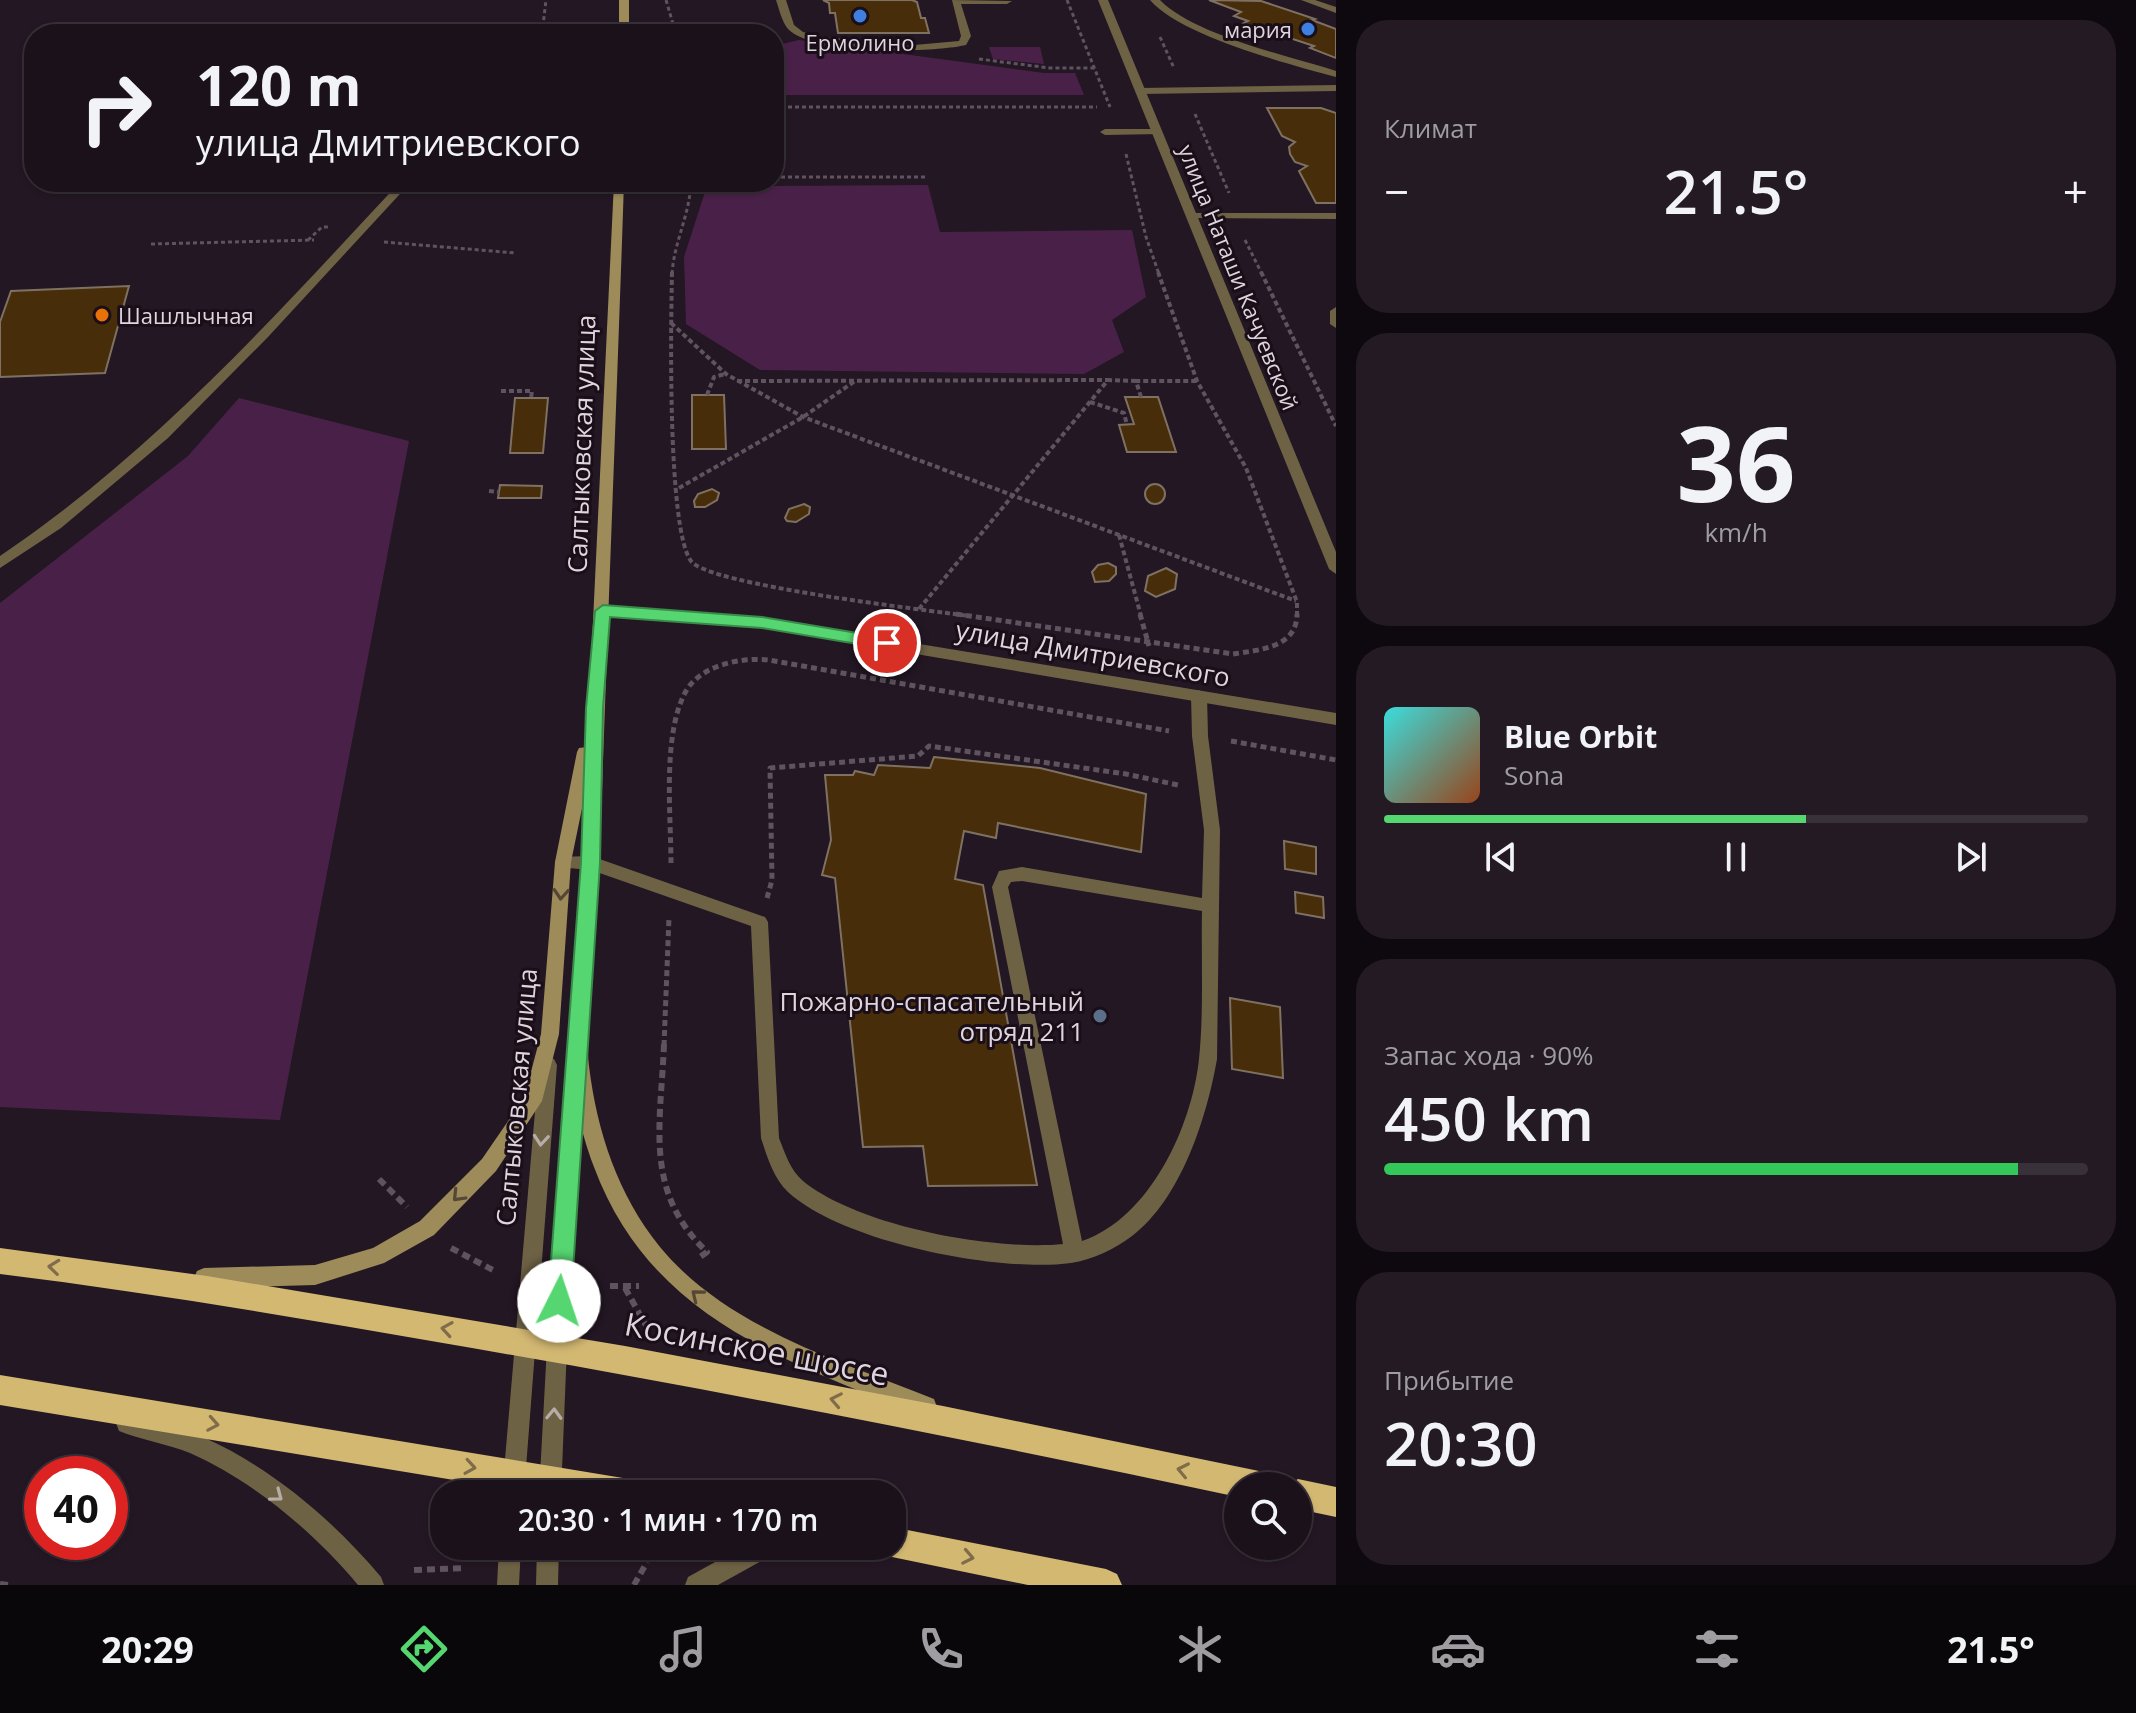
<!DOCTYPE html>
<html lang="ru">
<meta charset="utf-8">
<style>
:root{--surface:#1a111a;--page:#231a23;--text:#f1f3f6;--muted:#9f9da2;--line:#383139;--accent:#56d671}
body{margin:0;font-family:"Open Sans",sans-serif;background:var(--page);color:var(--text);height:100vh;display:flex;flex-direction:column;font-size:30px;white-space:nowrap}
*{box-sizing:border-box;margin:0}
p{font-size:26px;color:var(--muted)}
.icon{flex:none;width:44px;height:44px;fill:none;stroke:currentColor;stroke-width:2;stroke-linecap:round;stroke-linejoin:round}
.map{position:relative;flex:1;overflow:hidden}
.panel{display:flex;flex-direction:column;gap:20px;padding:20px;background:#0e090e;width:800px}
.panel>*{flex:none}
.banner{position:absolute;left:24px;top:24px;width:760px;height:168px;border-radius:32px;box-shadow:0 2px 6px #0004,0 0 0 2px var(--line);background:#1a111a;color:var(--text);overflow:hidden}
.controls{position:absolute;left:1224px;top:1472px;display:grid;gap:16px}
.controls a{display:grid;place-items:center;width:88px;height:88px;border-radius:50%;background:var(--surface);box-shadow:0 2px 6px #0004,0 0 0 2px var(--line);font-size:40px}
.speed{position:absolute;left:24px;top:1456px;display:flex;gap:16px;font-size:40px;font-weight:700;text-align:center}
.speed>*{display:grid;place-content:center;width:104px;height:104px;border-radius:50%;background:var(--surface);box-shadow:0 2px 6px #0004,0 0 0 2px var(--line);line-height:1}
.speed .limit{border:12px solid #d22;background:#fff;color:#111}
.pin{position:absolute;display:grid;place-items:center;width:68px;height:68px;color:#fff;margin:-34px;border:4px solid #fff;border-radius:50%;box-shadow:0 2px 8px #0007}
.me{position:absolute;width:88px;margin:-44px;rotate:4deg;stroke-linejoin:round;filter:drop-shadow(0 0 6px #0008)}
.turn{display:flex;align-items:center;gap:28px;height:168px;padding:0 40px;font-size:36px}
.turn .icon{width:104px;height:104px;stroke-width:2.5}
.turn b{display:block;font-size:56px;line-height:68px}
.big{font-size:60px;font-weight:600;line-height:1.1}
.panel .tile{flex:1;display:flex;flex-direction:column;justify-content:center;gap:12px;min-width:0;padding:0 28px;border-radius:32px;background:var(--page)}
.panel .dial{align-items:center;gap:0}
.dial b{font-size:104px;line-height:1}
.song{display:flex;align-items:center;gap:24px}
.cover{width:96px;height:96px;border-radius:12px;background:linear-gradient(135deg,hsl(180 70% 55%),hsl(20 70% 35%))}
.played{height:8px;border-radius:4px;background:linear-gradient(90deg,var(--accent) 60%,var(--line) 60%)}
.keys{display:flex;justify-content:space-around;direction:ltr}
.heat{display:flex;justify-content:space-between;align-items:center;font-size:44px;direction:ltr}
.charge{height:12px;border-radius:6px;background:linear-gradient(90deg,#34c759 90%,var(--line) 0)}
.trip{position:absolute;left:430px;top:1480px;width:476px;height:80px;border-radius:32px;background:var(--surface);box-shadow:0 2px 6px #0004,0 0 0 2px var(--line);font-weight:600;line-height:80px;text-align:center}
.menu{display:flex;height:128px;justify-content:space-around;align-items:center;background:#0a070a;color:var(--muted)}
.menu .icon{width:56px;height:56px}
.menu .current{color:var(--accent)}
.menu b{font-size:36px;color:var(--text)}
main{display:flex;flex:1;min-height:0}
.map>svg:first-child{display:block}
.green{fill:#492148}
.building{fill:#472d09;stroke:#7f7162;stroke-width:2}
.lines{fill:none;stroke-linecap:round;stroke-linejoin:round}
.path-far3{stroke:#5e535e;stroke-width:3;stroke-dasharray:4 3;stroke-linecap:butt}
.path-far2{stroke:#5e535e;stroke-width:4;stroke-dasharray:5 3;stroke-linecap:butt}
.path-far1{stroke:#5e535e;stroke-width:5;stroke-dasharray:6 4;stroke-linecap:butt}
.path{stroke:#5e535e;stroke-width:6;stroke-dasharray:8 5;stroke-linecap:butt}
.service{fill:#6e6245;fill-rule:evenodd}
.minor{fill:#6e6245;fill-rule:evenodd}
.tertiary{fill:#6e6245;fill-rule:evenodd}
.secondary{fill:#9d8b5a;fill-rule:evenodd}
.trunk{fill:#d3b872;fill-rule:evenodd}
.oneway{stroke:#554636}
.oneway2{stroke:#b7ada8}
.oneway3{stroke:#806c4a}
.route{fill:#56d671;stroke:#388b49;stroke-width:2}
.shop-dot{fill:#3f7fe0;stroke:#1a0e19;stroke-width:3}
.food-dot{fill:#e8710a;stroke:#1a0e19;stroke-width:3}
.service-dot{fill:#5c6f8a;stroke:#1a0e19;stroke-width:3}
.labels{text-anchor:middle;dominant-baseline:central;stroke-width:6;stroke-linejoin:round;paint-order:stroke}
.far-poi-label{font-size:22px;fill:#ded5de;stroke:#1a0e19;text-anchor:end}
.far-street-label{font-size:22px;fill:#ded5de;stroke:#1a0e19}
.street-label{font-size:26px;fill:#ded5de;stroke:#1a0e19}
.poi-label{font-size:26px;fill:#ded5de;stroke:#1a0e19;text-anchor:end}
.near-street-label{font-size:32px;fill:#ded5de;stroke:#1a0e19}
</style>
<main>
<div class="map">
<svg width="1336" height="1585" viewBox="0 0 1336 1585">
<rect width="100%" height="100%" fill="#231723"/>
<g class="green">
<polygon points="799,40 1044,73 1075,73 1084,95 774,95 774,46"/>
<polygon points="989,47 1040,47 1044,64 993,59"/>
<polygon points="705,182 765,182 766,186 928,185 940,232 1132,230 1146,297 1112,320 1124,352 1084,374 760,370 686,324 684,257 705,192"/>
<polygon points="239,398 409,441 280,1120 0,1107 0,603 188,456"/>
</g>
<g class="building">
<polygon points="823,0 912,0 917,2 921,18 925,18 929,33 838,33 835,13 830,13 829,3"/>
<polygon points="1209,0 1261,1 1315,19 1312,20 1336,29 1336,58 1310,48 1314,46 1244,23 1248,21 1234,16 1241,12"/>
<polygon points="1267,108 1321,108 1336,113 1336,203 1316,203 1299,171 1307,166 1295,162 1290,154 1289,147 1295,142 1282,136"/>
<polygon points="129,286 105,373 0,377 0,322 11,291"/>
<polygon points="692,395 724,395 726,449 692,449"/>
<polygon points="1125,397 1158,397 1176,452 1127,452 1119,425 1134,424"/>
<polygon points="515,398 548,398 543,453 510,453"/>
<circle cx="1155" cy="494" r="10"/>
<polygon points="500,485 542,486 541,498 498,498"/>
<polygon points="712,489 719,493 717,500 705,507 695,507 694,501 698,494"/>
<polygon points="804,504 810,507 809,514 796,522 787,521 785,518 789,509"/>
<polygon points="1108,563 1116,567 1116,574 1109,581 1095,582 1092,572 1098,565"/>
<polygon points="1166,568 1177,574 1175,589 1156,597 1145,591 1148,576"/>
<polygon points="934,757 1040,768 1146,794 1141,852 998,823 996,838 964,831 955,879 983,885 1037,1185 928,1186 923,1146 863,1147 835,878 822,875 831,840 825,775 853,775 855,771 874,775 878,765 930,768"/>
<polygon points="1284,841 1316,847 1316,874 1285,869"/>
<polygon points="1295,892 1323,897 1324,918 1296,913"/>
<polygon points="1230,998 1280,1007 1283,1078 1232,1069"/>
</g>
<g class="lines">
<g class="path-far3">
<polyline points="666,0 676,34"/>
<polyline points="1067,0 1110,107"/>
<polyline points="542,34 546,0"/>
<polyline points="1160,37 1174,68"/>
<polyline points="979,59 1050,68 1095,68"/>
<polyline points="774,107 1097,107"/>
<polyline points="1195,114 1229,193"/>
<polyline points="1126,154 1146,237 1159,274"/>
<polyline points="774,177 926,177"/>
<polyline points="308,240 322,227 328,227"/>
<polyline points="1245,240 1262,274"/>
<polyline points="384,242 516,253"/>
<polyline points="151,244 314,240"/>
<path d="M 672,274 C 674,242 690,214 691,182"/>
</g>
<g class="path-far2">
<path d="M 672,272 C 671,321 667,529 691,561 C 708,585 927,610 969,616"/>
<polyline points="1158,272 1197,381 1246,468 1297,602 1297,616"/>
<polyline points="1261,272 1336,426"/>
<polyline points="671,323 726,374 803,417 1296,601"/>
<polyline points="737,381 1108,380"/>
<polyline points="501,391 532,391 531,398"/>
<polyline points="707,395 714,377 725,374"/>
<polyline points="1141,397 1136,381 1197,381"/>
<polyline points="1090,402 1124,413 1127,425"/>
<polyline points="679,488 803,417 855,381"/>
<polyline points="489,491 499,492"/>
<polyline points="1119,535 1141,616"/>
<polyline points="919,609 1108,380 1136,381"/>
</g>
<g class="path-far1">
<path d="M 956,614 L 1233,654 C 1258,650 1297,648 1297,614"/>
<polyline points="1140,614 1149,646"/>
<polyline points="1231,741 1336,760"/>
<path d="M 671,863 C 671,815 662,734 686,691 C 701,665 741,657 769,660 L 1169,731"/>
<polyline points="767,898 772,880 770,768 918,756 929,746 1126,774 1178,785"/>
<polyline points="664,1046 669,917"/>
</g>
<g class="path">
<path d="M 664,1044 C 661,1124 643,1191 707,1252 L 700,1257"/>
<polyline points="379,1179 407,1207"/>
<polyline points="451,1248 493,1270"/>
<polyline points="610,1286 639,1286"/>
<polyline points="625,1288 648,1329"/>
<polyline points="414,1570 465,1568"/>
<polyline points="0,1584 8,1585"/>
<polyline points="634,1585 647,1562"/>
</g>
<g class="service">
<path d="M 776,0 L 786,0 L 794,25 L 803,32 L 818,36 L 903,46 L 959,41 L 961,36 L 952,0 L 1012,1 L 1007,4 L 961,4 L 971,36 L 966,45 C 932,53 812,55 788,29 C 782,22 779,9 776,0 Z"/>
<path d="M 1150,0 L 1160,0 C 1194,35 1289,56 1336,71 L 1336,77 C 1288,64 1181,36 1150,0 Z"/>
<polygon points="1301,0 1315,0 1336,7 1336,13"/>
<polygon points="1336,85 1336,91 1140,94 1135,91 1140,88"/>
<polygon points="1157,129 1161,130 1161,134 1105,135 1100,132 1105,129"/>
<polygon points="1188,213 1336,213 1336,219 1192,218 1188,217"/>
<polygon points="1336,307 1336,328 1330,324 1330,311"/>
<path d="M 1199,690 L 1207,696 L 1208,736 L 1220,830 L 1217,1059 C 1207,1117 1181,1199 1132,1236 C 1115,1249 1092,1260 1071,1263 C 999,1273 842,1242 788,1192 C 773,1178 767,1156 761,1138 L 751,926 L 591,870 L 557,867 L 555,862 L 557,857 L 591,856 L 765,917 L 768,922 L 779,1138 C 785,1153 790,1170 803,1181 C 858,1226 993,1251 1063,1244 L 992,887 L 999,871 L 1022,867 L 1202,898 L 1204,830 L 1192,736 L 1191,696 ZM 1022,881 L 1202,911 C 1201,960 1204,1010 1199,1059 C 1192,1126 1150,1218 1082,1241 L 1008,887 L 1011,882 Z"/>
</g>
<path class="minor" d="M 400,182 L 411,182 L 268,337 L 168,438 L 61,528 L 0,568 L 0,556 C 154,452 274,317 400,182 Z"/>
<g class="tertiary">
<polygon points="1098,0 1108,0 1336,552 1336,574 1329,569"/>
<polygon points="603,606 762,618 1336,713 1336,725 762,628 598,615 596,611 598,607"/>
<polygon points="548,1057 554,1059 557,1065 524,1494 502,1494 539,1065 542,1059"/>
<polygon points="576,1067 583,1069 585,1075 567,1346 561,1494 539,1494 547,1346 567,1075 569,1069"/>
<path d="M 127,1412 C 153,1420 178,1427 203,1437 C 272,1468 333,1520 381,1577 L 384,1585 L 358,1585 C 314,1532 253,1481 190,1453 C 167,1444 142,1440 119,1431 L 116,1423 L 119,1415 Z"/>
<polygon points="499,1546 521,1546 519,1585 497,1585"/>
<polygon points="537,1546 559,1546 558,1585 536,1585"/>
<polygon points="744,1546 777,1546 774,1554 718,1585 685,1585 688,1577"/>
</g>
<g class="secondary">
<rect x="619" y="0" width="10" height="34"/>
<path d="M 614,182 L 624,182 C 617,395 608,608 601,821 C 599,865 597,910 593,954 C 590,992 585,1029 589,1066 C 597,1132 618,1195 660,1247 C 727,1328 840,1361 934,1399 L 937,1407 L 934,1415 L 926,1418 C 788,1361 651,1320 594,1167 C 579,1127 569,1081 569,1037 C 569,1003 575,968 578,934 C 582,886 584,837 586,789 L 571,862 L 559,1034 L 542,1101 L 496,1171 L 434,1235 L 384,1263 L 315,1285 L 204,1288 L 197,1285 L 194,1278 L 197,1271 L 204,1268 L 315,1265 L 373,1248 L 420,1221 L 482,1159 L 524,1098 L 541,1034 L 555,862 L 577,752 L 579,748 L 587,747 Z"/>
</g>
<g class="trunk">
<path d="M 0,1248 L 207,1276 L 625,1346 L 943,1406 L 1259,1471 L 1270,1475 L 1274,1486 L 1238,1486 L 1238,1497 C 972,1440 705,1388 437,1342 C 292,1317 147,1292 0,1274 Z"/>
<polygon points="0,1375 629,1479 640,1483 644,1494 538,1494 0,1405"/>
<polygon points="1298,1479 1336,1487 1336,1517 1298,1509 1298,1486 1286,1486"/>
<polygon points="892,1527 1106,1569 1117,1574 1122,1585 1028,1585 892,1557 881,1553 878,1546 892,1546"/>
</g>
</g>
<defs><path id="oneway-chevron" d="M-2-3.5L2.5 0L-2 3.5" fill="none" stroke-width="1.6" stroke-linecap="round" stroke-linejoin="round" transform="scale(2)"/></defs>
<g class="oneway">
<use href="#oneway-chevron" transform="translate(561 894) rotate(94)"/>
<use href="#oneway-chevron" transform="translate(458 1196) rotate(134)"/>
<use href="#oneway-chevron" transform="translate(697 1295) rotate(-141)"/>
</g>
<g class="oneway2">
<use href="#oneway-chevron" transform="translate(541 1140) rotate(95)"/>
<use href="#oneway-chevron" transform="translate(554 1414) rotate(-88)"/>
<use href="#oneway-chevron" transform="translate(277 1496) rotate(37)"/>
</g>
<g class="oneway3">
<use href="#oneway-chevron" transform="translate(54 1267) rotate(-174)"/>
<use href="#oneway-chevron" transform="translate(447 1329) rotate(-171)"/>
<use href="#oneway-chevron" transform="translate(836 1400) rotate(-169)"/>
<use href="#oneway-chevron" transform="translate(213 1424) rotate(10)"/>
<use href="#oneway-chevron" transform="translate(470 1467) rotate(9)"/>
<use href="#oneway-chevron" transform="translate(1183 1470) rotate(-168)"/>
<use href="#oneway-chevron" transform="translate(968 1557) rotate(11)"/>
</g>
<polygon class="route" points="603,605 762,617 887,638 895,643 887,649 762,628 610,617 603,708 600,863 571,1301 568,1309 559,1313 551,1309 548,1301 581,863 586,708 595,611"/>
<g class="shop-dot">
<circle cx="860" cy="16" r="8"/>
<circle cx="1308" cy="29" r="8"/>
</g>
<circle class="food-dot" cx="102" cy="315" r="8"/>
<circle class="service-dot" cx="1100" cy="1016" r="8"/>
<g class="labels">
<g class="far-poi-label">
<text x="1292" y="29">мария</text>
<text x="860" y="42" text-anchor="middle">Ермолино</text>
<text x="118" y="315" text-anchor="start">Шашлычная</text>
</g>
<g class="far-street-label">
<text transform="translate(1239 277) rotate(68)">улица Наташи Качуевской</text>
</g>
<g class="street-label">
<text transform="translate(581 444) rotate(-88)">Салтыковская улица</text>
<text transform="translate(1093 653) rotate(10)">улица Дмитриевского</text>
<text transform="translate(516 1097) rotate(-85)">Салтыковская улица</text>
</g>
<g class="poi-label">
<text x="1084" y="1001">Пожарно-спасательный<tspan x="1084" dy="30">отряд 211</tspan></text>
</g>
<g class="near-street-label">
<text transform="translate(757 1348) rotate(11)">Косинское шоссе</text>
</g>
</g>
</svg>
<div class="controls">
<a><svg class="icon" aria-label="search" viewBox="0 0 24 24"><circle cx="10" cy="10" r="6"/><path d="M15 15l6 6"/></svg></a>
</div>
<div class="speed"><div class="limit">40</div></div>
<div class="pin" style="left:887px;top:643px;background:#d93025"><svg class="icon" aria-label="arrive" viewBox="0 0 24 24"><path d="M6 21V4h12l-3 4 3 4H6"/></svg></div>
<svg class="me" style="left:559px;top:1301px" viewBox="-20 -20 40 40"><circle r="19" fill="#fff"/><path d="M0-13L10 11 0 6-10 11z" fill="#56d671"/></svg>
<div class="trip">20:30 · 1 мин · 170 m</div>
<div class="banner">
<div class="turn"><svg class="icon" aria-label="right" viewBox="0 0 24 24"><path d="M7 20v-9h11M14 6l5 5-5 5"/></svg><div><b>120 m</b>улица Дмитриевского</div></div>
</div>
</div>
<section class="panel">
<div class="tile"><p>Климат</p>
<div class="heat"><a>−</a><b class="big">21.5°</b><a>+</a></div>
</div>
<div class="tile dial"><b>36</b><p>km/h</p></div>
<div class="tile">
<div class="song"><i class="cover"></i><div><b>Blue Orbit</b><p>Sona</p></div></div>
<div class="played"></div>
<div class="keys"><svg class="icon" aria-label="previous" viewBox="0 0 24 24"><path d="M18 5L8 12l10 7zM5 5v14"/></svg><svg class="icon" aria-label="pause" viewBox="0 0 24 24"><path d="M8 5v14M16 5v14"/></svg><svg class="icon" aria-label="next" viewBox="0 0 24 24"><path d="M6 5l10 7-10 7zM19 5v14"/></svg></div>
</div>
<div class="tile"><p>Запас хода · 90%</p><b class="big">450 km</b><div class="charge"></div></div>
<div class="tile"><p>Прибытие</p><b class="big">20:30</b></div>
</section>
</main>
<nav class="menu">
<b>20:29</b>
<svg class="icon current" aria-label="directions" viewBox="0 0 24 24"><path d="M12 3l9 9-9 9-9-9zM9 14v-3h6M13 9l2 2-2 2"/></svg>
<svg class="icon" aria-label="music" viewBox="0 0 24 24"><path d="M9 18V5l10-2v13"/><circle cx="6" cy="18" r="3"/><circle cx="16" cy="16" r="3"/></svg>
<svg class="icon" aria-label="phone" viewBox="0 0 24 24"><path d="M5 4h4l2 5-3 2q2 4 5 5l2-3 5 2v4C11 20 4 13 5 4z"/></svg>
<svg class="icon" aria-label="climate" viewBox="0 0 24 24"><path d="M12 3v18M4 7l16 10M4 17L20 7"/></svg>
<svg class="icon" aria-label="car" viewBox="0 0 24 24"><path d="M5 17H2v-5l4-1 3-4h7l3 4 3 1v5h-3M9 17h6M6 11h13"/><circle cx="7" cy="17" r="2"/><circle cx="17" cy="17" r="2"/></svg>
<svg class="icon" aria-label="filters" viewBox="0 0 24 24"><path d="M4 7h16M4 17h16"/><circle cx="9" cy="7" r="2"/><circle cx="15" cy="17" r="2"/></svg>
<b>21.5°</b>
</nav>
